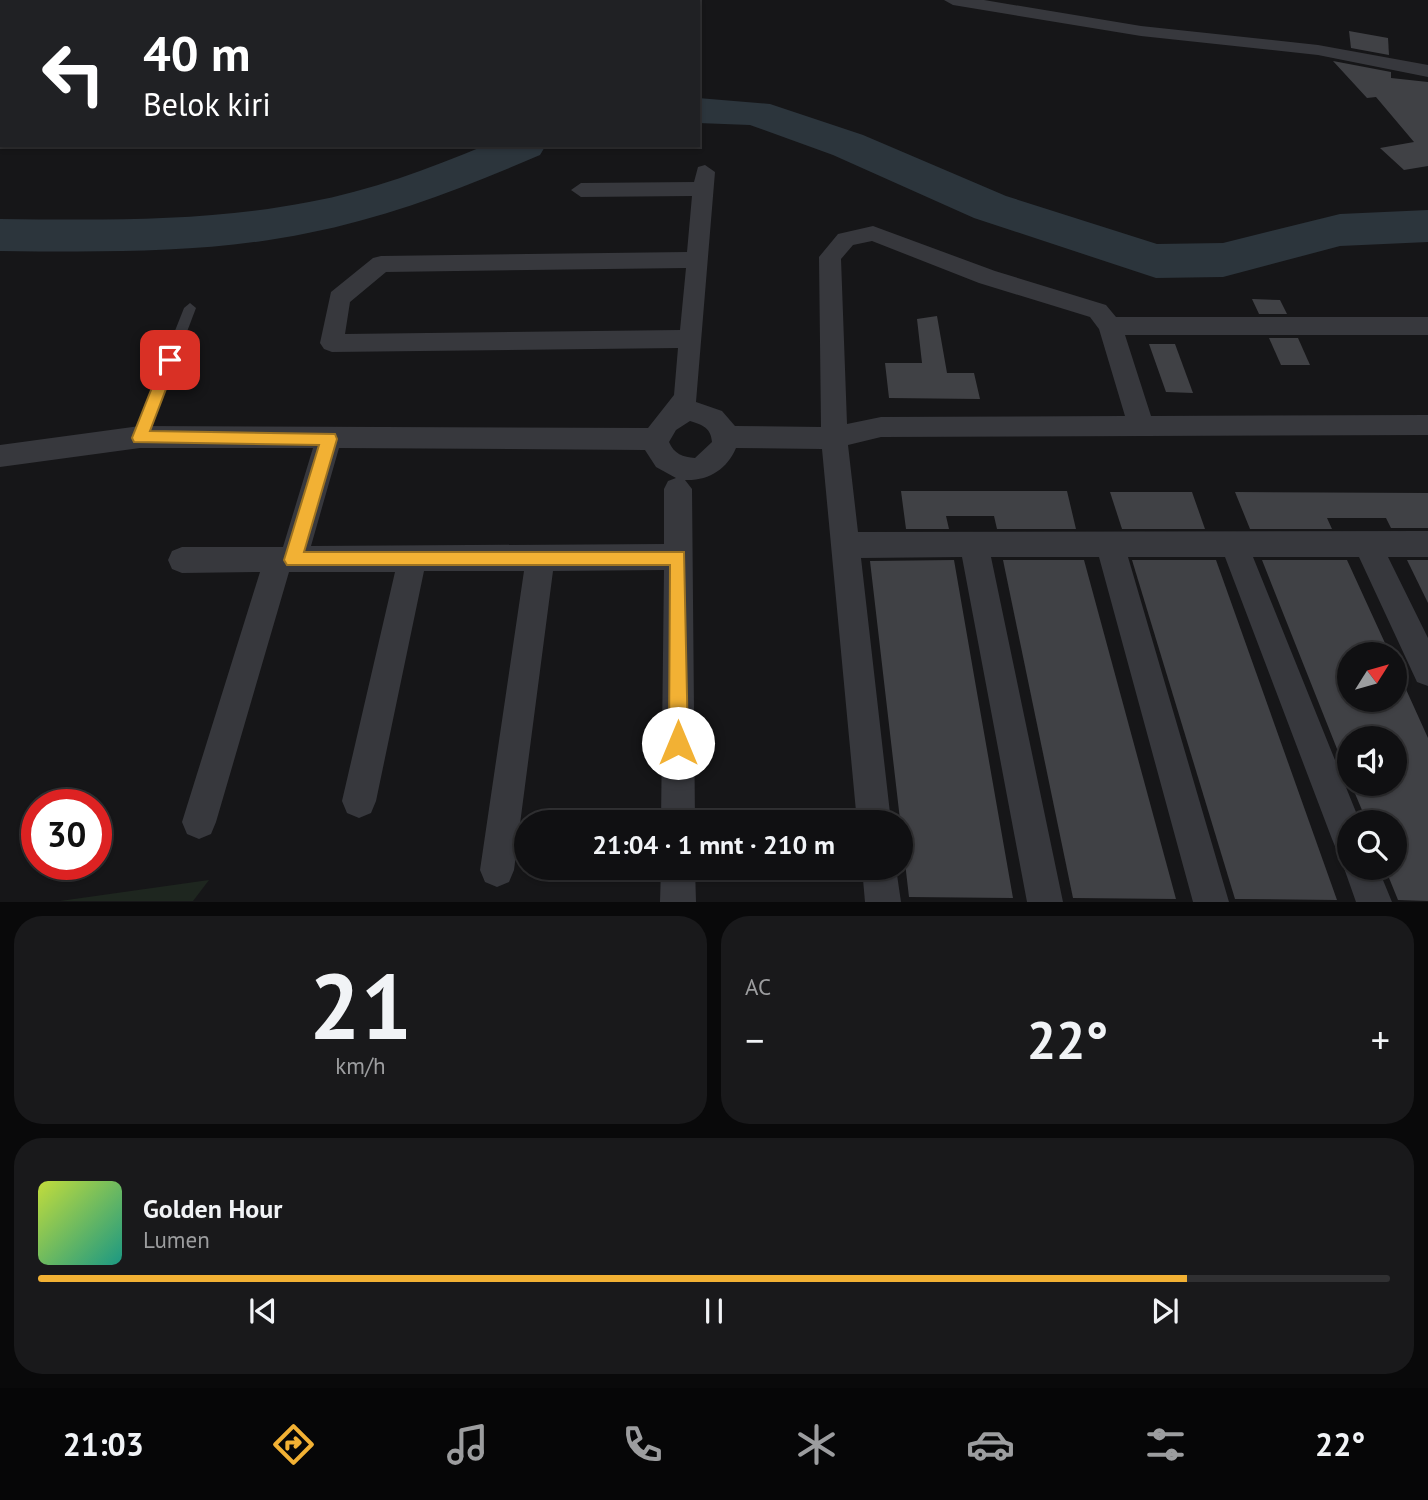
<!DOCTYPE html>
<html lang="id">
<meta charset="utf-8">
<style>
:root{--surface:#101012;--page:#19191b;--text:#f1f3f6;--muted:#9c9d9f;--line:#303032;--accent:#f2b134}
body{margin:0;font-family:"PT Sans",sans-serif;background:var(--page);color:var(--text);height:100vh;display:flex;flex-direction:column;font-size:26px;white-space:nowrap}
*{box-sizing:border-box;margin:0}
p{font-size:23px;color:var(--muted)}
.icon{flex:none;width:38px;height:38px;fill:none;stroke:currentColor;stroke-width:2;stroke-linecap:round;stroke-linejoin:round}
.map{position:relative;height:902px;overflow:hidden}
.side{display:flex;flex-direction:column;gap:14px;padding:14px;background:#09090a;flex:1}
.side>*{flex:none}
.top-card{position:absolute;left:0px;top:0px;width:700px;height:147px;box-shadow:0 2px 5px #0004,0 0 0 2px var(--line);background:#202124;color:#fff;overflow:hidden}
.needle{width:46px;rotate:53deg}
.fabs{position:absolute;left:1337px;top:642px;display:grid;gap:14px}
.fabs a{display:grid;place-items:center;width:70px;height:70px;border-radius:50%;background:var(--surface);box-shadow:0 2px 5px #0004,0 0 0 2px var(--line);font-size:35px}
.speed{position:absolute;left:21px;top:789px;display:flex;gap:14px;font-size:35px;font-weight:700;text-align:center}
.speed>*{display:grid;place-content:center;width:91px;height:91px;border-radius:50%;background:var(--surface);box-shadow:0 2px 5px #0004,0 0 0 2px var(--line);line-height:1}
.speed .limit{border:10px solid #d22;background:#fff;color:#111}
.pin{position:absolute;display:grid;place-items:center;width:60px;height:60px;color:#fff;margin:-30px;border-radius:14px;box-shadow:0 4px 10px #0006}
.me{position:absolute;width:77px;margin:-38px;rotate:0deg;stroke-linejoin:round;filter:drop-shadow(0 0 5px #0008)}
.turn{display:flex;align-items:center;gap:24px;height:147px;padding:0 28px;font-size:32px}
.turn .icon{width:91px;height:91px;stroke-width:2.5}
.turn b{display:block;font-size:49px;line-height:60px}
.big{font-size:52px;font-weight:800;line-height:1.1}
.side .widget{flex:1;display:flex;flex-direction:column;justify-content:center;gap:10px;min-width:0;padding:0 24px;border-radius:28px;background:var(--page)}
.side .dial{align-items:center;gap:0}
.dial b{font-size:91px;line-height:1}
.song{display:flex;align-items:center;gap:21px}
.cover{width:84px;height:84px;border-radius:10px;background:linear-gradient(135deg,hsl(70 70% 55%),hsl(170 70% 35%))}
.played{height:7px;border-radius:4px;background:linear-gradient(90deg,var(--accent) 85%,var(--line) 85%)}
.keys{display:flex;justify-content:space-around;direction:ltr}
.heat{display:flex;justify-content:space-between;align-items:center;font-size:38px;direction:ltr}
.side .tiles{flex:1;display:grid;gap:14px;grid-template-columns:1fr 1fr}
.widget:last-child{grid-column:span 2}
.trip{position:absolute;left:514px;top:810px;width:399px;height:70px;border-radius:35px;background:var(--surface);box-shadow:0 2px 5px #0004,0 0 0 2px var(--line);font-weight:800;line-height:70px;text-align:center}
.dock{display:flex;height:112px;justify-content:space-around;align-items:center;background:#060607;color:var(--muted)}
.dock .icon{width:49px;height:49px}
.dock .active{color:var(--accent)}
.dock b{font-size:32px;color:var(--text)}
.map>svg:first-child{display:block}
.green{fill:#1e261f}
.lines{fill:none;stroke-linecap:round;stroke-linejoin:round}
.river{fill:#2c353c;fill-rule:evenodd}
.building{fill:#404145}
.lane{fill:#37383d;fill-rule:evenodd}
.street{fill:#37383d;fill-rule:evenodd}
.route{fill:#f2b134;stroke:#9d7322;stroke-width:2}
</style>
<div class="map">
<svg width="1428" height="902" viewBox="0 0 1428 902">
<rect width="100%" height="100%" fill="#161618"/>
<g class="green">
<polygon points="259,0 559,0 559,2 258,2"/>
<polygon points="209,880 193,901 60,901"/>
</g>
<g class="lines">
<g class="river">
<polygon points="698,98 770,104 863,135 1006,196 1157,244 1223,243 1340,214 1428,210 1428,242 1340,246 1223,277 1156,278 974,218 833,155 750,125 698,123"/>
<path d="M 486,145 L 546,145 L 540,155 C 465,187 389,217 308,233 C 207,254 103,252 0,251 L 0,219 C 103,220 207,222 309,202 C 370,191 428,169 486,145 Z"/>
</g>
</g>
<g class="building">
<polygon points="1349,31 1388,38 1389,55 1351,48"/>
<polygon points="1333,61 1391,72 1391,78 1428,82 1428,166 1404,170 1380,148 1414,142 1376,97 1367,98"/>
<polygon points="1252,299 1280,300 1287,314 1259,314"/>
<polygon points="937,316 947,373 974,373 980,399 889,398 885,363 922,363 917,319"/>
<polygon points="1269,338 1298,338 1310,365 1281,365"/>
<polygon points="1149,344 1175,344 1193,393 1166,392"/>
<polygon points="901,491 1067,491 1076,529 997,529 994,516 946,516 949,529 906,529"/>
<polygon points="1110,492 1192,492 1205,529 1122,529"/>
<polygon points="1235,492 1428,493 1428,528 1391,528 1386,518 1327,518 1332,529 1250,529"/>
<polygon points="954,560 976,687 1013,898 909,897 870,561"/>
<polygon points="1003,560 1084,560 1176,899 1073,898"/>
<polygon points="1132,560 1216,560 1337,900 1235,899"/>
<polygon points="1262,560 1347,560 1390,654 1349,654 1349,700 1395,700 1395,665 1428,738 1428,901 1398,900 1385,868 1395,868 1395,822 1367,822 1351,784 1395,784 1395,738 1349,738 1349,779"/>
<polygon points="1407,560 1428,560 1428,603"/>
</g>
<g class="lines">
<polygon class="lane" points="190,303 196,308 147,437 145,441 135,441 133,437 184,308"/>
<g class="street">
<polygon points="944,0 984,0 1141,26 1318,45 1428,65 1428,77 1318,55 1141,36 953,5"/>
<path d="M 705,165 L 715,172 L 696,402 L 722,411 L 735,426 L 821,427 L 819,257 L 838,234 L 873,226 L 995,271 L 1106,305 L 1116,317 L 1428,317 L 1428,335 L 1125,335 L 1151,416 L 1428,415 L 1428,435 L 881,437 L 848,445 L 858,532 L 1428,531 L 1428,557 L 1388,557 L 1428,638 L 1428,686 L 1417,682 L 1359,557 L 1253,557 L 1360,822 L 1349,822 L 1349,868 L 1378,868 L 1392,902 L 1356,902 L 1344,868 L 1349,856 L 1337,851 L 1332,839 L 1225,557 L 1128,557 L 1229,902 L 1193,902 L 1099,557 L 991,557 L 1063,902 L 1027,902 L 962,557 L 861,558 L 891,822 L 857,822 L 822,449 L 736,448 C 727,469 709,481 685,480 L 692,489 L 695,822 L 661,822 L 664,570 L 553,571 L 514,870 L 509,882 L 497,887 L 485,882 L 480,870 L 524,571 L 424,571 L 376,801 L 371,813 L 359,818 L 347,813 L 342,801 L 395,572 L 289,572 L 216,822 L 211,834 L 199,839 L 187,834 L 182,822 L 260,572 L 182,573 L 172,569 L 168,560 L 172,551 L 182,547 L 283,547 L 313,448 L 140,448 L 0,467 L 0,445 L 140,426 L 648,428 L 674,395 L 678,348 L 332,352 L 324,349 L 320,343 L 331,292 L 373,258 L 381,256 L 687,252 L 692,196 L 581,197 L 571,190 L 581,183 L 694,182 L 698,167 ZM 872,241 L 979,283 L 1090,317 L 1099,329 L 1125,416 L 881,417 L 847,424 L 841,259 L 853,245 ZM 686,268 L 680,330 L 345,334 L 350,302 L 386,272 ZM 690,421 C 703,425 711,428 712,442 L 695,458 C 683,457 674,454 669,442 L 676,430 ZM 339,448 L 645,450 L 656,467 L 676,478 L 668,481 L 664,489 L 664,544 L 311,546 Z"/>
<polygon points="661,868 695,868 696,902 660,902"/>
<polygon points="862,868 896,868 901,902 865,902"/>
</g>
</g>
<polygon class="route" points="170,354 177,360 150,431 335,434 337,439 304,552 684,552 688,743 685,750 678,753 671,750 669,743 670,565 287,565 284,560 319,445 134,442 132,438 163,360"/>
</svg>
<div class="fabs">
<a><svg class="needle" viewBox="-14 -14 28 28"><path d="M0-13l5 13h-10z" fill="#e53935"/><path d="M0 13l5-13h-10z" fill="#9c9d9f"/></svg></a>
<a><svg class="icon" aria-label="sound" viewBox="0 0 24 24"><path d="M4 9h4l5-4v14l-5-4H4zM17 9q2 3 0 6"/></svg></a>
<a><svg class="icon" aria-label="search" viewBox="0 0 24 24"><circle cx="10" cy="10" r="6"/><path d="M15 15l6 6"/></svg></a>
</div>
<div class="speed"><div class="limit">30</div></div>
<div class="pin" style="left:170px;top:360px;background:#d93025"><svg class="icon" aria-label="arrive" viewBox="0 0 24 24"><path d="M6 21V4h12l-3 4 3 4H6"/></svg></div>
<svg class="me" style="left:678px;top:743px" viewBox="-20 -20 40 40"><circle r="19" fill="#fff"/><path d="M0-13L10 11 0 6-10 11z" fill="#f2b134"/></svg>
<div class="trip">21:04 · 1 mnt · 210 m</div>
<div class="top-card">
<div class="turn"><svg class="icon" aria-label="left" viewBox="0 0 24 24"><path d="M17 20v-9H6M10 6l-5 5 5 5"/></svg><div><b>40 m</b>Belok kiri</div></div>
</div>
</div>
<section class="side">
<div class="tiles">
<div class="widget dial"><b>21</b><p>km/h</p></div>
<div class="widget"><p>AC</p>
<div class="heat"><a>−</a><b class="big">22°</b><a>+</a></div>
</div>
<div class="widget">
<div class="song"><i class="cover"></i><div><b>Golden Hour</b><p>Lumen</p></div></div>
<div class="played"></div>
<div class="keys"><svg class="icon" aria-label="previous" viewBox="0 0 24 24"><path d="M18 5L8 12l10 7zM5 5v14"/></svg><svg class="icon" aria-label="pause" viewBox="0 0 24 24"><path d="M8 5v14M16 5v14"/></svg><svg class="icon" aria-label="next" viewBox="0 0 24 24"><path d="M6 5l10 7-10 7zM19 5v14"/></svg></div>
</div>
</div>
</section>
<nav class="dock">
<b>21:03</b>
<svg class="icon active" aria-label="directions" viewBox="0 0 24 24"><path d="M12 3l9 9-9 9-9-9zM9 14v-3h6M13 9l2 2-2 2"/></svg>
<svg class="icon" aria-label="music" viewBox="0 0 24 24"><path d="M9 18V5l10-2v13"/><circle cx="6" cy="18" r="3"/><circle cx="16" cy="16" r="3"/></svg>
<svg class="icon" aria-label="phone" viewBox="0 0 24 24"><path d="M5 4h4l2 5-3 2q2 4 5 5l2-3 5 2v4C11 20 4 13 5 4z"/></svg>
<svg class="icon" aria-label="climate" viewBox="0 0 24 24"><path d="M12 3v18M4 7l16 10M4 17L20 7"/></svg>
<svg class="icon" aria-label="car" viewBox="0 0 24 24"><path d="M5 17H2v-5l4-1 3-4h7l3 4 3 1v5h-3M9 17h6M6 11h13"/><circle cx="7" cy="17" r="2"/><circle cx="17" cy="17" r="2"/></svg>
<svg class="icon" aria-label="filters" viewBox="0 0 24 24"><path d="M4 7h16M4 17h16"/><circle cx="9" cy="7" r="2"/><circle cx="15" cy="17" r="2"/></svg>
<b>22°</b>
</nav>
